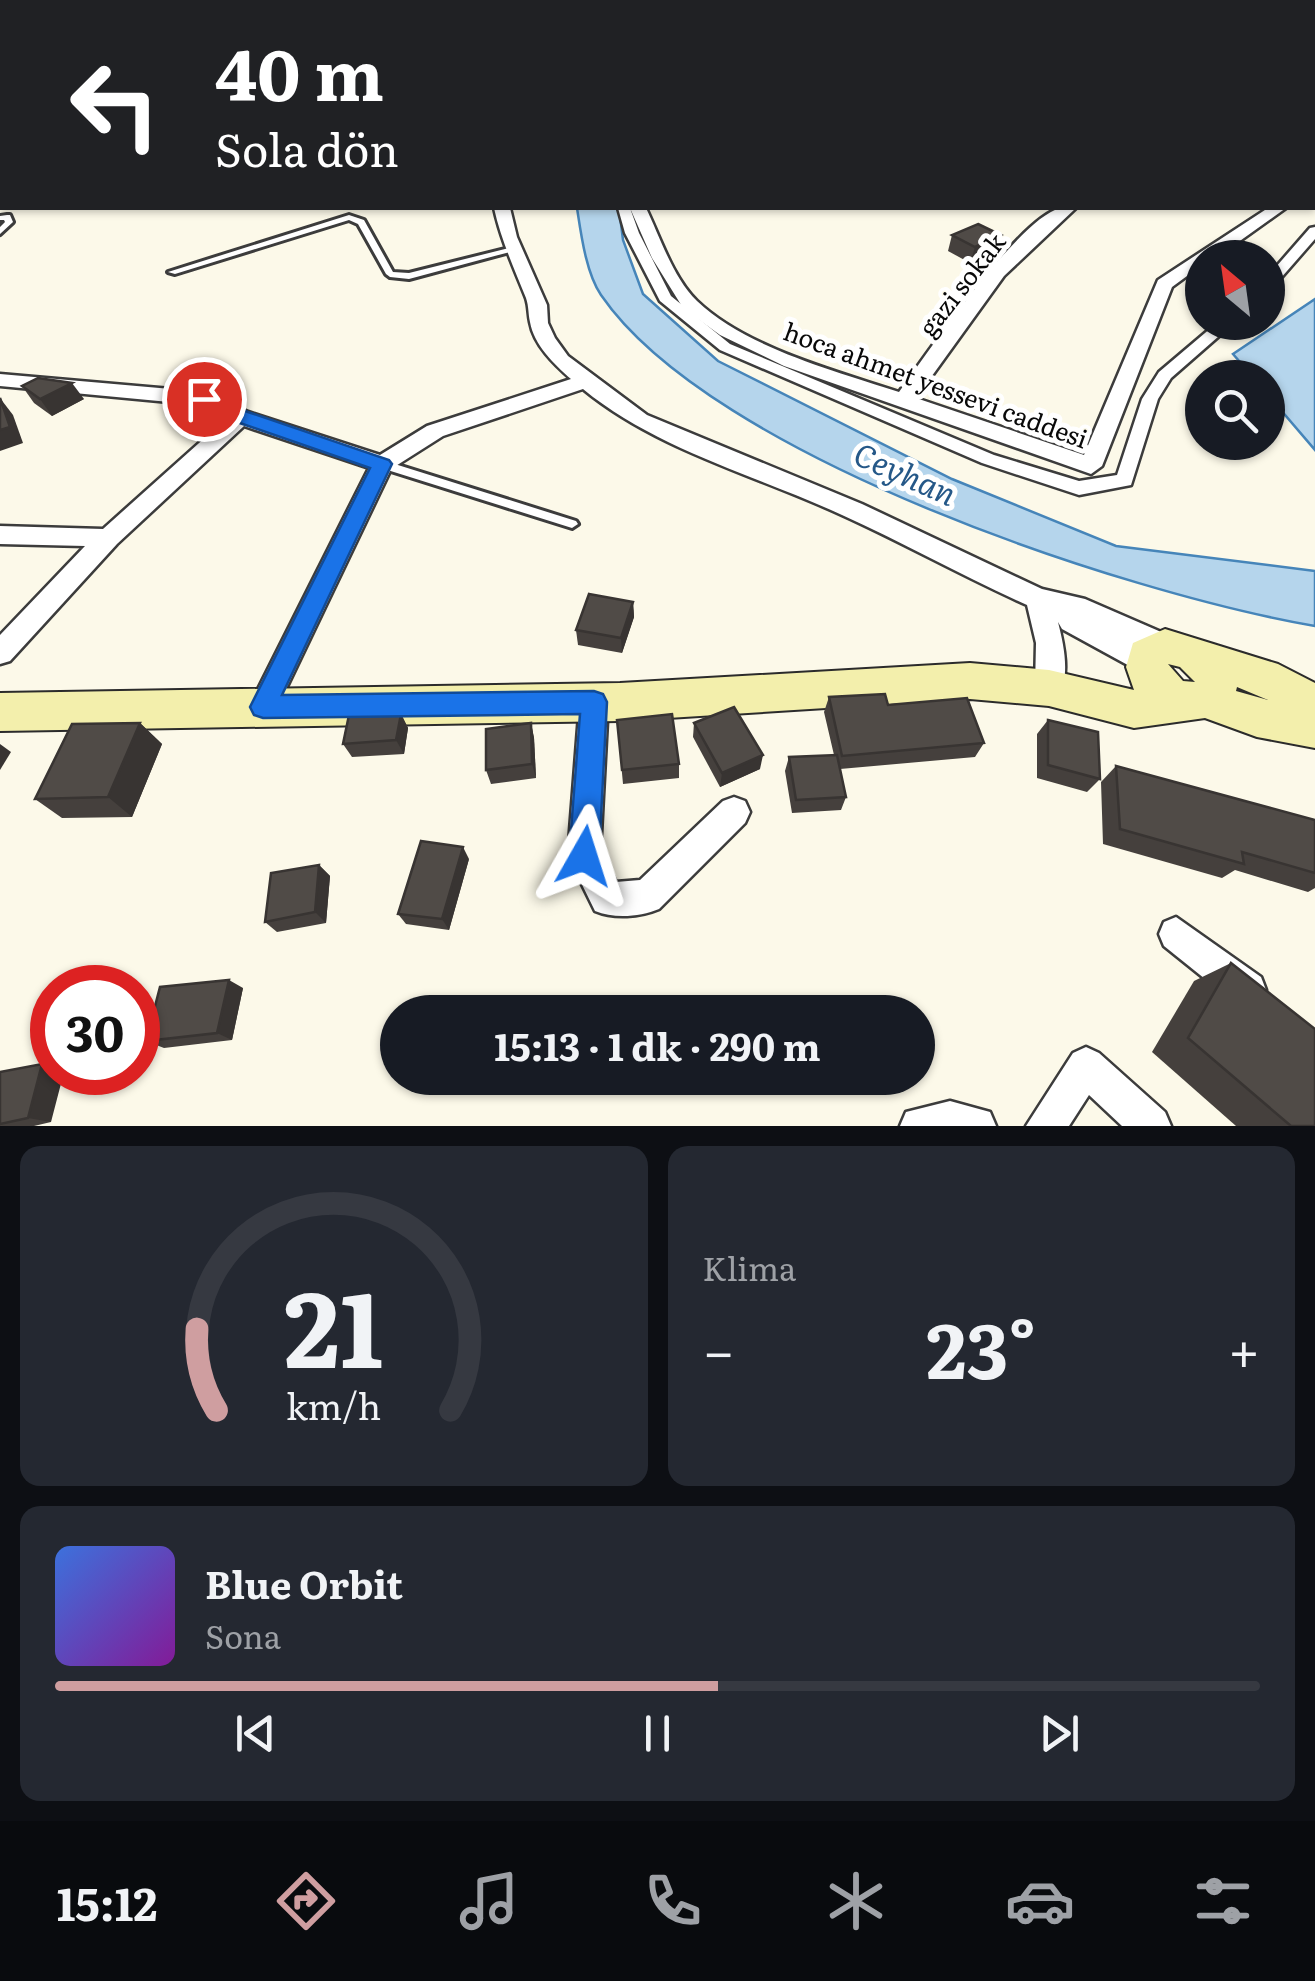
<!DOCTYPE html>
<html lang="tr">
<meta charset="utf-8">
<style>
:root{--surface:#171b24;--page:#242831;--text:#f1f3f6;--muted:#9ea1a6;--line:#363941;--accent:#cf9ea0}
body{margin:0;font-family:Literata,serif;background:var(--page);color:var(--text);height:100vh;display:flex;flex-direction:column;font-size:38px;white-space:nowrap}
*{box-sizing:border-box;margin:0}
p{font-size:32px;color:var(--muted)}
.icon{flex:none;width:55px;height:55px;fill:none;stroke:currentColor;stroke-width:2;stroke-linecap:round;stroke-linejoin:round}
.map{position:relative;height:1126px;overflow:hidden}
.sheet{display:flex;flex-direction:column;gap:20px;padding:20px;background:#0d0f14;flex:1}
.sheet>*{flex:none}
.banner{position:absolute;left:0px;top:0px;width:1315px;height:210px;box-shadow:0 2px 8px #0004;background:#202124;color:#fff;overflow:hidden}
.needle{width:65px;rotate:331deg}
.tools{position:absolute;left:1185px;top:240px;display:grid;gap:20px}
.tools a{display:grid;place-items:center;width:100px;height:100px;border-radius:50%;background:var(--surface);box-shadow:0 2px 8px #0004;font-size:50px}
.speed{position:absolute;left:30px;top:965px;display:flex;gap:20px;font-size:50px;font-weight:700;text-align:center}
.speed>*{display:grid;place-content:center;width:130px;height:130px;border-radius:50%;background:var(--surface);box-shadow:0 2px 8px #0004;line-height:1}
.speed .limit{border:15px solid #d22;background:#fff;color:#111}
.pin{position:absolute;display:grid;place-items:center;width:85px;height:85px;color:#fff;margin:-42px;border:5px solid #fff;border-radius:50%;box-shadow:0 2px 10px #0007}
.me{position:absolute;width:110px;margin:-55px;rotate:6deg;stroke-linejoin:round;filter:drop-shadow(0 0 8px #0008)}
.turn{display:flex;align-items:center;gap:35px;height:210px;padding:0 50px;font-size:45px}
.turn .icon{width:130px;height:130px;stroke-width:2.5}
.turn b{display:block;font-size:70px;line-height:85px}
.big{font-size:75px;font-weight:700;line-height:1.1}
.sheet .tile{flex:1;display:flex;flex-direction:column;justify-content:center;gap:15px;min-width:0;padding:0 35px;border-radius:20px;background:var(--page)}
.sheet .dial{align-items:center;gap:0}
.dial svg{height:260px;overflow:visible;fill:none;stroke:var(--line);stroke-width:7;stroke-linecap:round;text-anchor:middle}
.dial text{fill:var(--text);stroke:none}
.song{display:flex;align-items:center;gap:30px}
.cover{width:120px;height:120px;border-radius:15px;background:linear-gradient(135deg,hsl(220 70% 55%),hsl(290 70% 35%))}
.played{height:10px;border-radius:5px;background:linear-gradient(90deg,var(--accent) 55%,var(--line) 55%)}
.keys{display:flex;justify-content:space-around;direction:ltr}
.heat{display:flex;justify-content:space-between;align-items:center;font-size:55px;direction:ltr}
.sheet .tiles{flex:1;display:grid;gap:20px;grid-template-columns:1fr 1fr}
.tile:last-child{grid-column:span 2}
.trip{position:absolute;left:380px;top:995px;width:555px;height:100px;border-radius:50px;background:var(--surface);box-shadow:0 2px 8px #0004;font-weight:700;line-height:100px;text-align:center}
.menu{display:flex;height:160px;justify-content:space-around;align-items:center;background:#090b0e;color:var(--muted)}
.menu .icon{width:70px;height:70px}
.menu .current{color:var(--accent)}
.menu b{font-size:45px;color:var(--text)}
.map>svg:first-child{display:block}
.water{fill:#b5d5ec;stroke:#4685b9;stroke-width:2.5}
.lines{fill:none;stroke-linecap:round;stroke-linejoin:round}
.service-casing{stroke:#3c3c3c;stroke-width:6}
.pedestrian-casing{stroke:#3c3c3c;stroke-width:5}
.minor-casing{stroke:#3c3c3c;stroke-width:5}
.tertiary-casing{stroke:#3c3c3c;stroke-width:6}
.secondary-casing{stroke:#2b2b2b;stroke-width:4}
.service{fill:#fff;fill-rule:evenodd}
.pedestrian{fill:#fff;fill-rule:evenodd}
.minor{fill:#fff;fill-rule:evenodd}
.tertiary{fill:#fff;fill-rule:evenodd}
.secondary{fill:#f3efac;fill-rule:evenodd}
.wall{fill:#45403d}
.shaded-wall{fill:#383432}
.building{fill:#504b47;stroke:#383432;stroke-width:2.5}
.route{fill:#1a73e8;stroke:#114b97;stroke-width:2.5}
.labels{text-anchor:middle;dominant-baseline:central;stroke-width:10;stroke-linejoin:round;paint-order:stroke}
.far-street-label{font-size:25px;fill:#090909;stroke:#fff}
.water-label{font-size:32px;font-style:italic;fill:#255888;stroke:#fff}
</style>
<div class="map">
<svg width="1315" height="1126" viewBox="0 0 1315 1126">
<rect width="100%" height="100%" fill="#fcf9e9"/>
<g class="water">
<path d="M 577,208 L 619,208 L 623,240 L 643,294 L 718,361 L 952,479 L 1116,546 L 1315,571 L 1315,626 C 1125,593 712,457 601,295 C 586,273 581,234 577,208 Z"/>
<polygon points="1315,299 1315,450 1268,395 1268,378 1253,377 1233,354"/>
</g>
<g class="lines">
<defs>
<g id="service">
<rect x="1312" y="109" width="3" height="4"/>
<polygon points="7,215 10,215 13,222 0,234 0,227 5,222 4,220 0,220 0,216"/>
<polygon points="349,215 364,220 393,272 409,273 513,247 517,250 409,279 390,277 386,274 358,224 349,220 175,274 168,272"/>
<polygon points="382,460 576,521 578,524 572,528 378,467 376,464"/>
</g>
<g id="pedestrian">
<polygon points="189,0 199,0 195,2"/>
<polygon points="618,208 630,208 639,233 671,296 730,344 994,455 1079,481 1117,475 1142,399 1159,372 1218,322 1235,322 1171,378 1158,399 1131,485 1079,495 982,463 720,350 660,301 625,233"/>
<polygon points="1315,227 1315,239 1273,287 1268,288 1268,276 1310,228"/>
</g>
<g id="minor">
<polygon points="532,0 547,0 548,2 534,2"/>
<polygon points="926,0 965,0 966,2 929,2"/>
<polygon points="1066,0 1088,0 1089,2 1069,2"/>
<rect x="0" y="18" width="2" height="7"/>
<polygon points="1315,178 1315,189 1312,189 1312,179"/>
<path d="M 494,208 L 510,208 L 517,237 L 547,305 L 548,323 L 555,338 L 568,356 L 647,415 L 862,504 L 1042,589 L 1085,599 L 1175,638 L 1179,646 L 1175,654 L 1165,657 L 1153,653 L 1160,663 L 1156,671 L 1146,675 L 1062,629 L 1058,622 C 1064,646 1070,674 1059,697 L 1049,700 L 1039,697 L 1035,688 L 1036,643 L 1027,605 C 964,577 904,543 842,515 C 756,475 657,450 583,389 L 443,436 L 391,469 L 273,716 L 263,720 L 253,716 L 249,707 L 369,468 L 244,426 L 117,544 L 10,661 L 0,664 L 0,635 L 85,546 L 0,544 L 0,526 L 103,529 L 227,418 L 201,405 L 0,386 L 0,374 L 205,392 L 248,412 L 380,455 L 427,426 L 571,379 C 554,364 534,345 530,322 C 528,313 529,307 526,298 C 514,268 501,240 494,208 Z"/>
<path d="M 630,208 L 646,208 C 660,237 673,278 697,301 C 746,348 836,371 899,392 C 928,353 1017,220 1060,208 C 1065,206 1070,208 1076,208 L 1004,276 L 916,398 L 1084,455 L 1158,280 L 1268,208 L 1286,208 L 1216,258 L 1202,258 L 1202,265 L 1172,287 L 1102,466 L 1091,474 L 784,366 L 720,335 L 683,308 L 652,258 Z"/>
<path d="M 594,689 L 604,693 L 608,702 L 600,853 L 616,882 L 640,880 L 723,801 L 734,797 L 745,801 L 750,812 L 745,823 L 659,909 C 640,917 614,919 595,911 L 568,856 L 580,702 L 584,693 Z"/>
<polygon points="1176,917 1261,977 1266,990 1261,1003 1248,1008 1235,1003 1164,946 1159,934 1164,922"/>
<polygon points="1086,1047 1099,1053 1165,1112 1171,1126 1122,1126 1089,1095 1069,1126 1026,1126 1073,1053"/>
<polygon points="950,1101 990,1112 996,1126 900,1126 906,1112"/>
</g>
<g id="tertiary">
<polygon points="720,0 743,0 745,2 722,2"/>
<rect x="1312" y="121" width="3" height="11"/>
</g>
<path id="secondary" d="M 1165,629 L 1278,664 L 1315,683 L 1315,748 L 1257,737 L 1205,718 L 1134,728 L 1049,706 L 970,699 L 620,721 L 0,731 L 0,693 L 620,683 L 970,663 L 1049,670 L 1134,690 L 1126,667 L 1133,643 ZM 1168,664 L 1180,667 L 1195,682 L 1183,681 ZM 1237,687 L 1268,700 L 1236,691 Z"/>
</defs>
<use href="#service" class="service-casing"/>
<use href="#pedestrian" class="pedestrian-casing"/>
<use href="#minor" class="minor-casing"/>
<use href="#tertiary" class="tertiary-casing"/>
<use href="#secondary" class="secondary-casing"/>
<use href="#service" class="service"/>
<use href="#pedestrian" class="pedestrian"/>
<use href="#minor" class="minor"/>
<use href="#tertiary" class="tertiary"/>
<use href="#secondary" class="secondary"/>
</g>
<g class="wall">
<polygon points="1095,0 1129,0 1128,2 1107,2"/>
<polygon points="952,235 996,251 970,263 948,251"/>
<polygon points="22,386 84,399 52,416 34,403"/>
<polygon points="633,602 634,617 622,653 578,645 576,630"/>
<polygon points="829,697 888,705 984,743 975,757 840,769 846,797 841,810 792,813 785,771 789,757 834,755 824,712"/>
<polygon points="401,714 408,728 404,754 352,757 343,744"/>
<polygon points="617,720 679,764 679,778 623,784"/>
<polygon points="1048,720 1100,779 1087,792 1037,778 1037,734"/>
<polygon points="140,723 162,744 132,817 62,818 35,799"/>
<polygon points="531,723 534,738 536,778 491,784 486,770"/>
<polygon points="694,723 760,769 720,787 693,737"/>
<polygon points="1116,766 1315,820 1315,888 1308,892 1235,870 1222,878 1103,844 1101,782"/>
<polygon points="469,859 449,930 406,924 398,914"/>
<polygon points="319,865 330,876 326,923 277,932 265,922"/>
<polygon points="1231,963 1315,1126 1236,1126 1152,1052 1194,981"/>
<polygon points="243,988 232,1040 164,1048 146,1041"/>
<polygon points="42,1064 52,1066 51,1122 34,1126 0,1126 0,1072"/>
</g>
<g class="shaded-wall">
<polygon points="1001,235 996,251 970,263 975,247"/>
<polygon points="72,383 84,399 52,416 40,399"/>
<polygon points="0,398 13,415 23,443 0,451"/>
<polygon points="633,602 634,617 622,653 621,638"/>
<polygon points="401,714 408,728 404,754 396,740"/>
<polygon points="140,723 162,744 132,817 108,797"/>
<polygon points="531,723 534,738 536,778 532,764"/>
<polygon points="0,744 11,752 0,770"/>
<polygon points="763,755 760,769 720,787 722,773"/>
<polygon points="463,847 469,859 449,930 442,919"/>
<polygon points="319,865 330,876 326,923 315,912"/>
<polygon points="229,980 243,988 232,1040 217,1033"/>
<polygon points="42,1064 52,1066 52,1072 64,1072 51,1122 28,1118"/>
</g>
<g class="building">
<polygon points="1239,0 1286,0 1286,2 1234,2"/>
<polygon points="1312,15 1315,15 1315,97 1312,98"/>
<polygon points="978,224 1001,235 975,247 952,235"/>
<polygon points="38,378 72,383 40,399 22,386"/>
<polygon points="0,398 10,427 0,430"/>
<polygon points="589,594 633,602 621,638 576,630"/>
<polygon points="885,694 888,705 967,698 984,743 842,756 829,697"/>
<polygon points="734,707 763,755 722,773 694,723"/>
<polygon points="401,714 396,740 343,744 349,715"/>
<polygon points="672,714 679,764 622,770 617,720"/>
<polygon points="1048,720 1098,732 1100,779 1048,765"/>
<polygon points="140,723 108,797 35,799 72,724"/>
<polygon points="531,723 532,764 486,770 486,729"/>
<polygon points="837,755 846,797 796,800 789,757"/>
<polygon points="1116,766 1315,820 1315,873 1242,852 1244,864 1120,829"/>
<polygon points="421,841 463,847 442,919 398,914"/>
<polygon points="319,865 315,912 265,922 271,873"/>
<polygon points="1231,963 1315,1029 1315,1126 1291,1126 1188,1038"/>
<polygon points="229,980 217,1033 146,1041 160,987"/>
<polygon points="42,1064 28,1118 0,1124 0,1072"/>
</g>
<polygon class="route" points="204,393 248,412 389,460 392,464 282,695 594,691 603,694 607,702 599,856 595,866 584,871 574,866 569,856 580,714 263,718 254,715 250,707 370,468 234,421 198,403 198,395"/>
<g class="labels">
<g class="far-street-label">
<text transform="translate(961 284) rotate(-52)">gazi sokak</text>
<text transform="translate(936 384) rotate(20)">hoca ahmet yessevi caddesi</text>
</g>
<g class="water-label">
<text transform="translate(906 472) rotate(24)">Ceyhan</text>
</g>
</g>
</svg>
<div class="tools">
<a><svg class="needle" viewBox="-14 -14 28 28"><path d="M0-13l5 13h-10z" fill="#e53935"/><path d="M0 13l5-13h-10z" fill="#9ea1a6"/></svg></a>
<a><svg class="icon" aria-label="search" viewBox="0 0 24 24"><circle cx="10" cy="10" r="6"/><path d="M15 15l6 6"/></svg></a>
</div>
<div class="speed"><div class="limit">30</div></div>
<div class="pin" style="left:204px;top:399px;background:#d93025"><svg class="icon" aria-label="arrive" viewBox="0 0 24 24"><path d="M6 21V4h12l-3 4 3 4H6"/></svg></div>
<svg class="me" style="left:584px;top:856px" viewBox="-20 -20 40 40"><path d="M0-17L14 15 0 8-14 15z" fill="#1a73e8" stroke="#fff" stroke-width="4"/></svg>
<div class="trip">15:13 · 1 dk · 290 m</div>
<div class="banner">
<div class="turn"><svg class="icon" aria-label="left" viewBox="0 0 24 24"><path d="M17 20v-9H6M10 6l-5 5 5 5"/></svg><div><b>40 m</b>Sola dön</div></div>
</div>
</div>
<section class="sheet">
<div class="tiles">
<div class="tile dial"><svg viewBox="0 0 100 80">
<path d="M14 69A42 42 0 1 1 86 69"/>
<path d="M14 69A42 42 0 0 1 8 44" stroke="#cf9ea0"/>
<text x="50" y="56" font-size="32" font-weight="700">21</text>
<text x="50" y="72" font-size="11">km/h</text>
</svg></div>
<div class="tile"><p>Klima</p>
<div class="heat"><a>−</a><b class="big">23°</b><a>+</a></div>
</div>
<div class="tile">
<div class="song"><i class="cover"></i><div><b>Blue Orbit</b><p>Sona</p></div></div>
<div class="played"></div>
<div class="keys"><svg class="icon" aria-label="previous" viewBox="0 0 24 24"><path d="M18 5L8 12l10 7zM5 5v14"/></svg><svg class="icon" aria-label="pause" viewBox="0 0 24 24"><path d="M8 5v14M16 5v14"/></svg><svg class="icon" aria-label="next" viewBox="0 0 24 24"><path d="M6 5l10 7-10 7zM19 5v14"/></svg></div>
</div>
</div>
</section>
<nav class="menu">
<b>15:12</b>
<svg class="icon current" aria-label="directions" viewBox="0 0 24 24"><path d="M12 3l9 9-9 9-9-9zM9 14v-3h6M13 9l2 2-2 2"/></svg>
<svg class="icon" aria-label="music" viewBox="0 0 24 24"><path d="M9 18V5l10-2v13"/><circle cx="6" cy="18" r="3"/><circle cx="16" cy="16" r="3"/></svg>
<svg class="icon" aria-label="phone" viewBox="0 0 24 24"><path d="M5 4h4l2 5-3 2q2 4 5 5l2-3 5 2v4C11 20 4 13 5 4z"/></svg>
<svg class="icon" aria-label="climate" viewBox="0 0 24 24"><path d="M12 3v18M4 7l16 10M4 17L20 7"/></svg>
<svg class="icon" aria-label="car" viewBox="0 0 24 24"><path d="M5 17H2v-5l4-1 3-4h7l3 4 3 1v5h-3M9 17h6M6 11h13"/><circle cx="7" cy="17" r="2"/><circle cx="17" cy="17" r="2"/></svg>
<svg class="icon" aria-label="filters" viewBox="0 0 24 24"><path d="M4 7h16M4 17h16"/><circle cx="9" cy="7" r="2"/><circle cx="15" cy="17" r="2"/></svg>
</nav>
